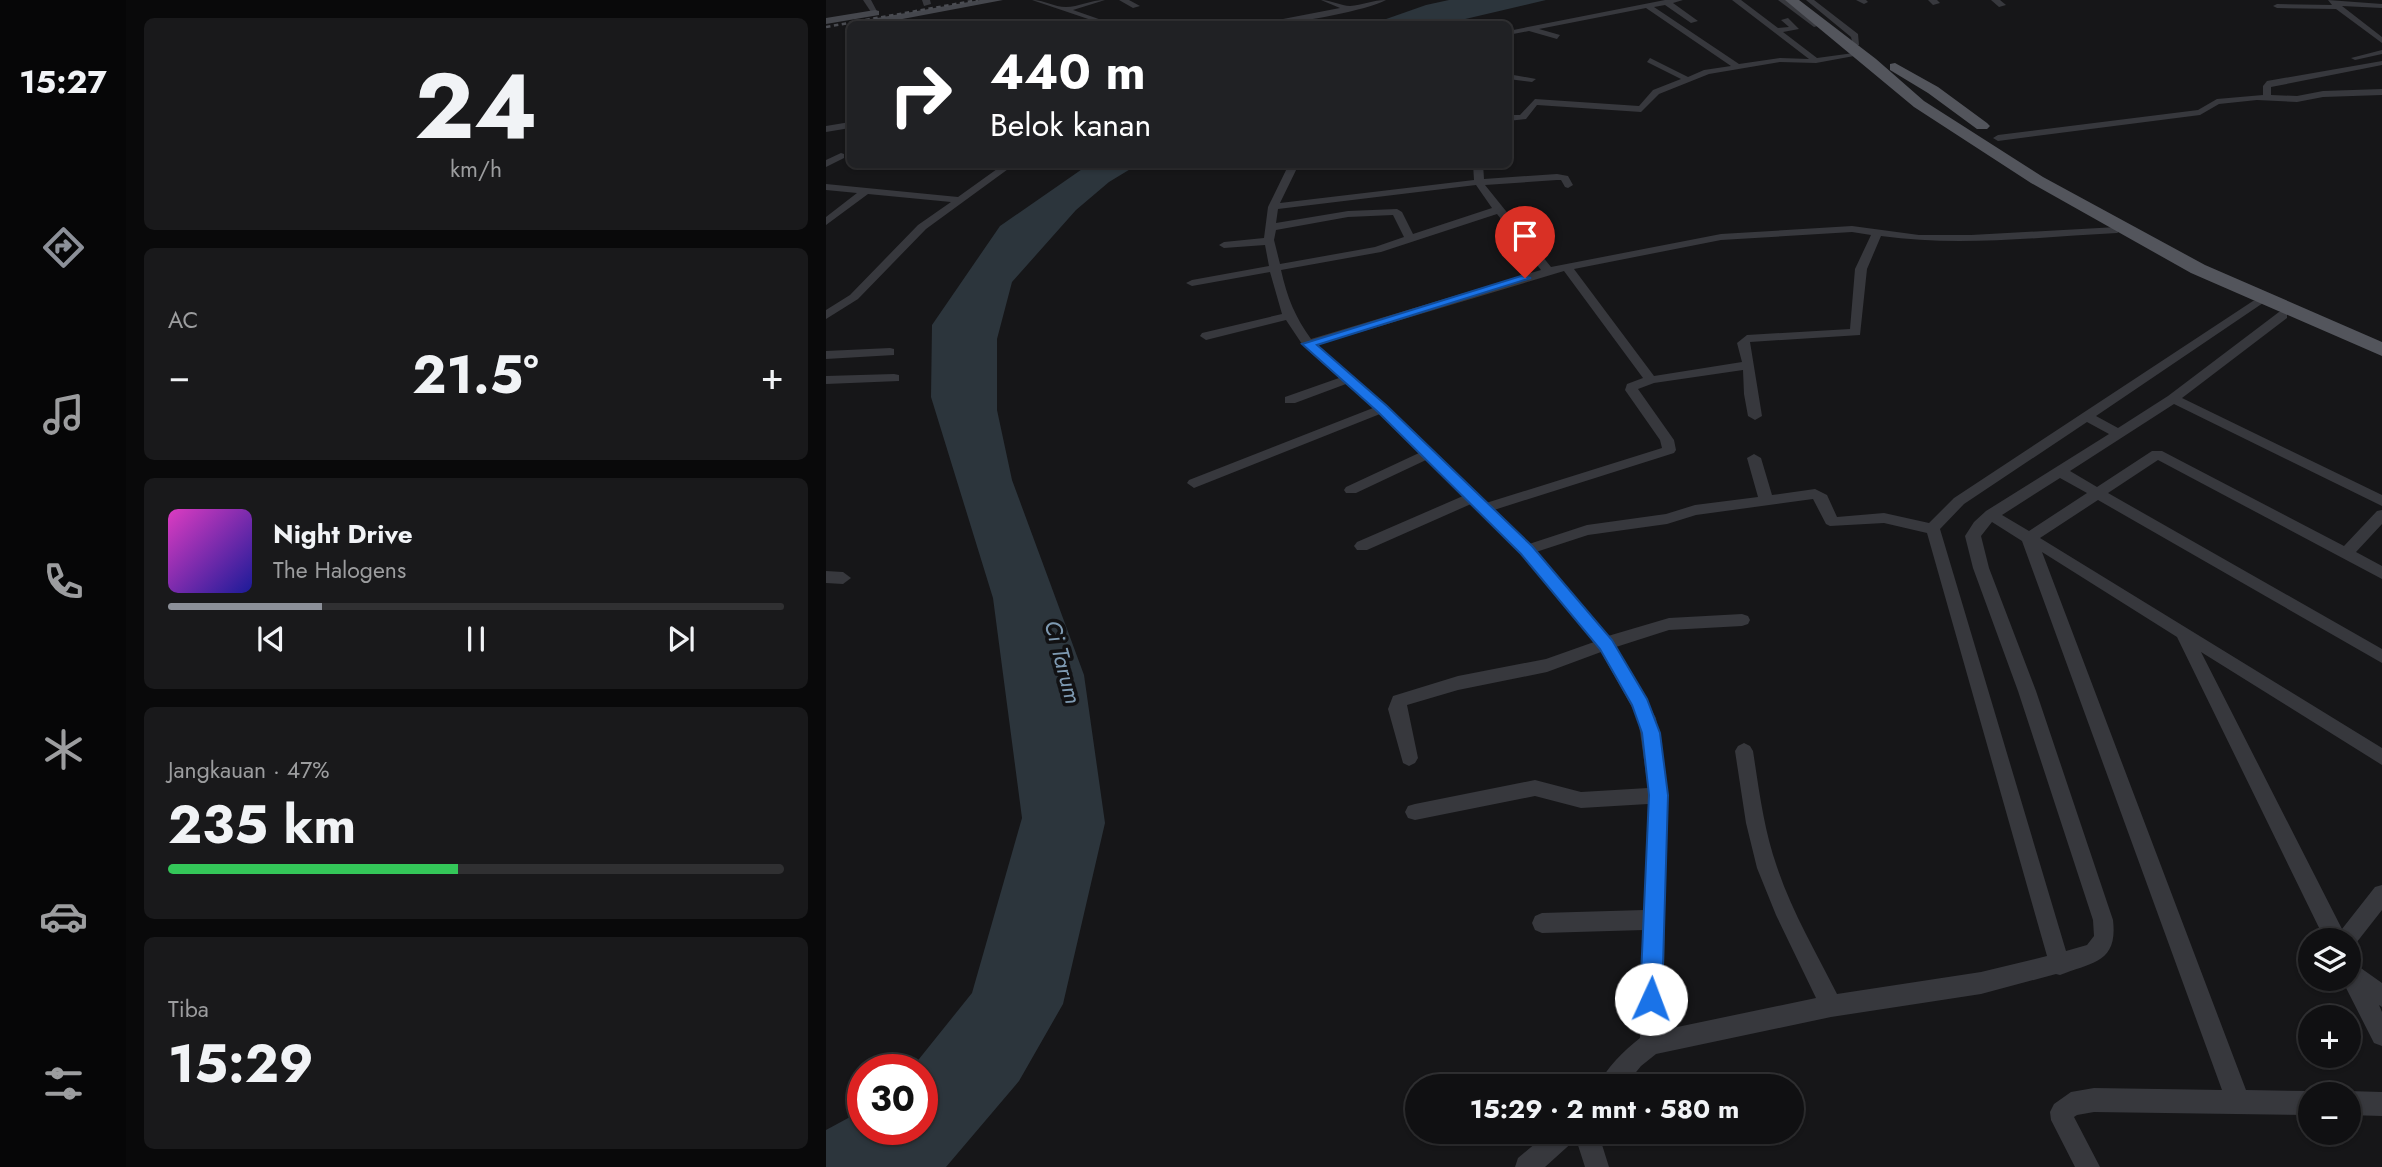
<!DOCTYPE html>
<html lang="id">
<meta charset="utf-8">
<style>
:root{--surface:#101012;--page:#19191b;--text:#f1f3f6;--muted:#9c9d9f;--line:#303032;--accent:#8c9099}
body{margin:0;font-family:Jost,sans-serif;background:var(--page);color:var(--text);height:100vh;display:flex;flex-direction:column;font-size:26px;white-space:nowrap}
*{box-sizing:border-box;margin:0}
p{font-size:23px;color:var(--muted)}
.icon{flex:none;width:38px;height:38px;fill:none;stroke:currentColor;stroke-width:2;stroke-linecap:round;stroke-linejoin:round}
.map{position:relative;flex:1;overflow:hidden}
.sheet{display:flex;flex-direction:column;gap:18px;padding:18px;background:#09090a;width:700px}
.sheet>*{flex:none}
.banner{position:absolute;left:21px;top:21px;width:665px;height:147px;border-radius:10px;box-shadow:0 2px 5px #0004,0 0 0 2px var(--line);background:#202124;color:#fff;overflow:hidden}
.buttons{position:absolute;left:1472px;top:928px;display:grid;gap:14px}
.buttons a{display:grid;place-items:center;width:63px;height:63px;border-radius:50%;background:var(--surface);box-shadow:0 2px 5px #0004,0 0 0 2px var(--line);font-size:35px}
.speed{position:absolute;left:21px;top:1054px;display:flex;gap:14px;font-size:35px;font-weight:700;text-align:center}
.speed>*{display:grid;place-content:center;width:91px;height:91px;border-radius:50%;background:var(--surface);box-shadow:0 2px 5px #0004,0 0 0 2px var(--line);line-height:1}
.speed .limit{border:10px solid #d22;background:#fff;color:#111}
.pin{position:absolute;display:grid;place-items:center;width:60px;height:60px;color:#fff;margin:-72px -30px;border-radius:50% 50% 50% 0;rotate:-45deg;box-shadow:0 0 7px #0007}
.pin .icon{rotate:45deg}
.me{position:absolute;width:77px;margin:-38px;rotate:2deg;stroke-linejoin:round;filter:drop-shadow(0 0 5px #0008)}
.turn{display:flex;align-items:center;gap:24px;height:147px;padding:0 28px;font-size:32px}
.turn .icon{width:91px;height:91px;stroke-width:2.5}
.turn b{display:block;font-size:49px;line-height:60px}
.big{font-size:52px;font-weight:700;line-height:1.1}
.sheet .widget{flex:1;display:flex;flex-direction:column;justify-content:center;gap:10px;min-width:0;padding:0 24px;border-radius:10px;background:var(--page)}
.sheet .dial{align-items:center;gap:0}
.dial b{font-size:91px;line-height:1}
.song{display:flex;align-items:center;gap:21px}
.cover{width:84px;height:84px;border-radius:10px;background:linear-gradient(135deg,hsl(310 70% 55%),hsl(240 70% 35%))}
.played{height:7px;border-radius:4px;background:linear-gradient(90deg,var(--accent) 25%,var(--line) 25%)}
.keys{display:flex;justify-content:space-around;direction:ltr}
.heat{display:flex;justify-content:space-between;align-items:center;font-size:38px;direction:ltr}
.charge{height:10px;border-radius:5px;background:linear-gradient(90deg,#34c759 47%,var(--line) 0)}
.trip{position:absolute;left:579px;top:1074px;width:399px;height:70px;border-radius:35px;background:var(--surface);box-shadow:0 2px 5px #0004,0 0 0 2px var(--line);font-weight:700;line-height:70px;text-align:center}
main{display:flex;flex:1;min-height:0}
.tab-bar{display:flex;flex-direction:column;width:126px;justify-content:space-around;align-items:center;background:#060607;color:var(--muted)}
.tab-bar .icon{width:49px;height:49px}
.tab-bar .on{color:var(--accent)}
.tab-bar b{font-size:32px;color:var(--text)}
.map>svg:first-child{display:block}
.water{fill:#2c353c}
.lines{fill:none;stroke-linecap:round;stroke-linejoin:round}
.minor{fill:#37383d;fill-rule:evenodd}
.secondary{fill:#45474d;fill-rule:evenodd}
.primary{fill:#53555c;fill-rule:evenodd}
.rail{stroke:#4a4c52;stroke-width:2.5;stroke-dasharray:4.5 3.5;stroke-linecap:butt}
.route{fill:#1a73e8;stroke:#114b97;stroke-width:2}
.labels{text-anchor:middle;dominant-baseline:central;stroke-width:7;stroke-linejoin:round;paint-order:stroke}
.water-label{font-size:23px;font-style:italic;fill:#7f9bb3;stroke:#111113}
</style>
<main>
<nav class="tab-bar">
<b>15:27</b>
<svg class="icon on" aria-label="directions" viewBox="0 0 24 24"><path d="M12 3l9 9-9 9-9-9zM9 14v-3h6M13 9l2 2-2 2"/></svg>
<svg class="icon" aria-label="music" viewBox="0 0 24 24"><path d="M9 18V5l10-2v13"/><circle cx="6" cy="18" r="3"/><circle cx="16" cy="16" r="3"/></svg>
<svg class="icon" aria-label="phone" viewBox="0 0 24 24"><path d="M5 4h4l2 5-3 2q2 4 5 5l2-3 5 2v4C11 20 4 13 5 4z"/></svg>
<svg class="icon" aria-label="climate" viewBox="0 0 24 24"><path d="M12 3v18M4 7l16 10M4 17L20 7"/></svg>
<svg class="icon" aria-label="car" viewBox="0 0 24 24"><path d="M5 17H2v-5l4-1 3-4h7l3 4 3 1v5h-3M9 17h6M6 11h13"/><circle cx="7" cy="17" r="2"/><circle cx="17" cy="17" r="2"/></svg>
<svg class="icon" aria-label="filters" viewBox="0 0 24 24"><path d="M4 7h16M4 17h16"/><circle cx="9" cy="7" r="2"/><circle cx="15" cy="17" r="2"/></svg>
</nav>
<section class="sheet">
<div class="widget dial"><b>24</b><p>km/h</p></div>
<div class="widget"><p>AC</p>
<div class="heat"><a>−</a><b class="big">21.5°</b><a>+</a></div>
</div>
<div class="widget">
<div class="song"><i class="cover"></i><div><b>Night Drive</b><p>The Halogens</p></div></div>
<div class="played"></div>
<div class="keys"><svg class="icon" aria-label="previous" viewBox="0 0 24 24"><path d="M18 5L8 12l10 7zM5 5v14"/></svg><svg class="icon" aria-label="pause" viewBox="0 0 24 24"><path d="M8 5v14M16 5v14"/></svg><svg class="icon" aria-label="next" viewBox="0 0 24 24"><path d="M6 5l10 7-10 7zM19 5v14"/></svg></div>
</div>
<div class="widget"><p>Jangkauan · 47%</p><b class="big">235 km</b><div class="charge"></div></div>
<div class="widget"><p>Tiba</p><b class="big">15:29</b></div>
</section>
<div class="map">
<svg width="1556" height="1167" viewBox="0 0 1556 1167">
<rect width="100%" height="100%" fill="#161618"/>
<g class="water">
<polygon points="623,0 720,0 618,24 546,24 600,5"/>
<polygon points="262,165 311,165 283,182 250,210 186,282 171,339 171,410 186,480 258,675 279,823 237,1004 193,1081 120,1167 0,1167 0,1130 37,1110 37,1129 96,1129 96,1069 85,1069 146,993 196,818 167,598 105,397 106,325 174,226"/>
</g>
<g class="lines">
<g class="minor">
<polygon points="37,0 45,0 53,15 47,15"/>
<polygon points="96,0 104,0 105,4 98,6"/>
<path d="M 206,0 C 218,0 228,7 240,7 C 252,7 265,0 279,0 L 247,10 L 287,24 L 277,24 Z"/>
<polygon points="293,0 303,0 314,6 307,8"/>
<path d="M 495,0 C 505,0 515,6 524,6 C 536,5 547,0 560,0 C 537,12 457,26 431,24 L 514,8 Z"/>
<polygon points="839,0 857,0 847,3 872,21 865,23 839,5 828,7 913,64 954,58 983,59 906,0 915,0 952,28 963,27 955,20 962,18 973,29 957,32 991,58 1035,52 1039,54 990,63 954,62 883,74 833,94 815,112 711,105 700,119 682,121 682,115 694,115 709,99 813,106 827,90 855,79 821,62 824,58 862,77 878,70 905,66 820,8 713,29 734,35 731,39 703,31 682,35 682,31"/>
<polygon points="952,0 961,0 995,25 988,27"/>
<polygon points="980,0 988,0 1032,34 1033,45 1027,45 1025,37"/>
<polygon points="1030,0 1040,0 1042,2 1038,4"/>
<polygon points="1102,0 1111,0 1114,3 1107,5"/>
<polygon points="1165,0 1174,0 1180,5 1173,7"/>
<polygon points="1502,0 1556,4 1556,8 1516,6 1556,37 1556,43 1510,9 1451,8 1447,6 1451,4 1506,5"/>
<polygon points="1556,50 1556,54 1529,60 1525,58"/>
<polygon points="1556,61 1556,65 1445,87 1445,95 1471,96 1497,91 1556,89 1556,95 1497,97 1471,102 1431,100 1393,104 1374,115 1172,141 1167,138 1172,135 1372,110 1391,99 1437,95 1437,86 1441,81"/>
<polygon points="682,74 710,79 706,82 682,79"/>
<polygon points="24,122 24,128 0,132 0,126"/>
<polygon points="15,153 18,154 18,158 0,167 0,160"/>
<polygon points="178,164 189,164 100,229 32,299 0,319 0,310 24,295 92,225 125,202 42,194 0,225 0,217 31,193 0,190 0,184 132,197"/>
<path d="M 463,164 L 473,164 L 454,203 L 648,180 L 647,164 L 657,164 L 658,179 L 731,174 L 742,176 L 747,185 L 742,188 L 739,187 L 735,180 L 731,180 L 659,185 L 725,267 L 895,234 L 1026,226 L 1093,235 L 1145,235 L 1291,227 L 1296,230 L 1291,233 C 1212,237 1133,247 1055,236 L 1041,269 L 1034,335 L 924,342 L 936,416 L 929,420 L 922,416 L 918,394 L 917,370 L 828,383 L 812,389 L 848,440 L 850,450 L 848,453 L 668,510 L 703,544 L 761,525 L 840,514 L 869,505 L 932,497 L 921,458 L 928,454 L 935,458 L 946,495 L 989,489 L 1001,495 L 1011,517 L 1058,513 L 1103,523 L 1128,498 L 1427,301 L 1431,300 L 1437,303 L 1270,416 L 1292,428 L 1342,396 L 1453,312 L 1461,312 L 1461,318 L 1356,398 L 1556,495 L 1556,506 L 1348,404 L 1244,471 L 1271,487 L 1326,451 L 1336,451 L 1518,546 L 1551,511 L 1556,510 L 1556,524 L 1530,552 L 1556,566 L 1556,579 L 1332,460 L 1282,493 L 1556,649 L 1556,663 L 1272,500 L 1214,538 L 1556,748 L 1556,765 L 1375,652 L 1516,929 L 1549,887 L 1556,885 L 1556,910 L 1527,947 L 1522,949 L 1522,940 L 1499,940 L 1351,637 L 1216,552 L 1420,1090 L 1484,1091 L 1490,1094 L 1484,1094 L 1484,1115 L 1268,1112 L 1251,1115 L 1248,1117 L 1274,1167 L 1249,1167 L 1225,1120 L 1224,1112 L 1228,1104 L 1245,1092 L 1268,1088 L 1396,1090 L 1196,541 L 1166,522 L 1155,536 L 1163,568 L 1210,691 L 1287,920 C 1292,963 1266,962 1234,975 L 1230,974 L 1155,994 L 1005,1017 L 830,1054 L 815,1066 L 798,1087 L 772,1087 C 780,1067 798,1051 814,1038 L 818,930 L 716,933 L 709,930 L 706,923 L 709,916 L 716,913 L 818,910 L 822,804 L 755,808 L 709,796 L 589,820 L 582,818 L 579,812 L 582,806 L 589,804 L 709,780 L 755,792 L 822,788 L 812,718 L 775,652 L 721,672 L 632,690 L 581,705 L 592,758 L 589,763 L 583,766 L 577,763 L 562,709 L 567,696 L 632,676 L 720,659 L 768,642 L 695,554 L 645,504 L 541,550 L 531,550 L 528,546 L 531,542 L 637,496 L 600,460 L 530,493 L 520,493 L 518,490 L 520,487 L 593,453 L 554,414 L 373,486 L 368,488 L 361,483 L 363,480 L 547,408 L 520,384 L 469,403 L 459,403 L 459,397 L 513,378 L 478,347 L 460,320 L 380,340 L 374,336 L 376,333 L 456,314 L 444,272 L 366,286 L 360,283 L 366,280 L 443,266 L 439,245 L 398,248 L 393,245 L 398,242 L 438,238 L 442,207 ZM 650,185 L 666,208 L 587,234 L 576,212 L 571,209 L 522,211 L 450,223 L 452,209 ZM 671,214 L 715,270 L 485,339 C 469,317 461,297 455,270 L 555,252 ZM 567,215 L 578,237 L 549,247 L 454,264 L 448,240 L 450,230 L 522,217 ZM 1026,232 L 1045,235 L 1029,269 L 1024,329 L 921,335 L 911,343 L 916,362 L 828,376 L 748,269 L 895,240 ZM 738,271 L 817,378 L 801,384 L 799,390 L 834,440 L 836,448 L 660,503 L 561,406 L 491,345 ZM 1261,422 L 1283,434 L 1160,511 L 1148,522 L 1139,536 L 1147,568 L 1192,691 L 1267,920 L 1268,936 L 1261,945 L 1240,951 L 1114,529 L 1138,504 ZM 1234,478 L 1261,493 L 1203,531 L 1176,515 ZM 987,499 L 1000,524 L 1004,526 L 1058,523 L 1101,533 L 1221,956 L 1155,972 L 1011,994 C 990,952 966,912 951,867 C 938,830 933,790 927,751 L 924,746 L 918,743 L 912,746 L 909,751 L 920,823 L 931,868 L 950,915 L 990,998 L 837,1030 L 841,795 L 830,718 L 790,647 L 843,630 L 916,626 L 922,624 L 924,620 L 922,616 L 916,614 L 843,618 L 782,636 L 710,552 L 762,535 L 841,524 L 870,515 Z"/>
<polygon points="64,348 68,349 68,355 0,359 0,351"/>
<polygon points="68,374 73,375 73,381 0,384 0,376"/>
<polygon points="0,571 17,572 25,578 17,584 0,583"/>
<polygon points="1522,959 1556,983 1556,1007 1553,1005 1556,1012 1556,1046 1548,1043 1515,978 1522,978"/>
<polygon points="1522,1091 1556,1092 1556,1116 1522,1115 1522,1094 1516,1094"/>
<polygon points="723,1132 772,1132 783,1167 759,1167 750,1139 719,1167 689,1167 692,1158"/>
</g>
<g class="secondary">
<polygon points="154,0 177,0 50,24 29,24 34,21"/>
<polygon points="49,10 53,11 53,15 0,24 0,18"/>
</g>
<g class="primary">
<polygon points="959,0 973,0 1050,59 1098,101 1217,177 1379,265 1556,342 1556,356 1365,273 1205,183 1088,107"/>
<polygon points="1069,63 1112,87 1161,123 1164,126 1161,129 1151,129 1102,93 1064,70 1064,64"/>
</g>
<polyline class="rail" points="0,27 152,0"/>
</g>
<polygon class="route" points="695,276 705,278 491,345 561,406 706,546 786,640 821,699 834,733 842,795 836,999 832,1006 825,1010 817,1006 814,999 823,795 816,733 806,705 774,649 695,554 552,412 476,344"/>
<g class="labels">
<g class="water-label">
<text transform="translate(237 662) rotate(75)">Ci Tarum</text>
</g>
</g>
</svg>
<div class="buttons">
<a><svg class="icon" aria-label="layers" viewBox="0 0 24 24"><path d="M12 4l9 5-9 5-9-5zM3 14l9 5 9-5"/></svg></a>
<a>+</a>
<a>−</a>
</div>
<div class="speed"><div class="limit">30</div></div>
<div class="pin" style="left:699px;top:278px;background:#d93025"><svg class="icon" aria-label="arrive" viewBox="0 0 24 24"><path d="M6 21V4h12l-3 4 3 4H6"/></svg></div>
<svg class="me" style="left:825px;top:999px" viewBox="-20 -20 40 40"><circle r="19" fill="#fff"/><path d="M0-13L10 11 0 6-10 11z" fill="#1a73e8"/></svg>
<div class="trip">15:29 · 2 mnt · 580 m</div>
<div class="banner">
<div class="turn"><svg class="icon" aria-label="right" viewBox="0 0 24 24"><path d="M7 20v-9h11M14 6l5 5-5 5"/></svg><div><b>440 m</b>Belok kanan</div></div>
</div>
</div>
</main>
